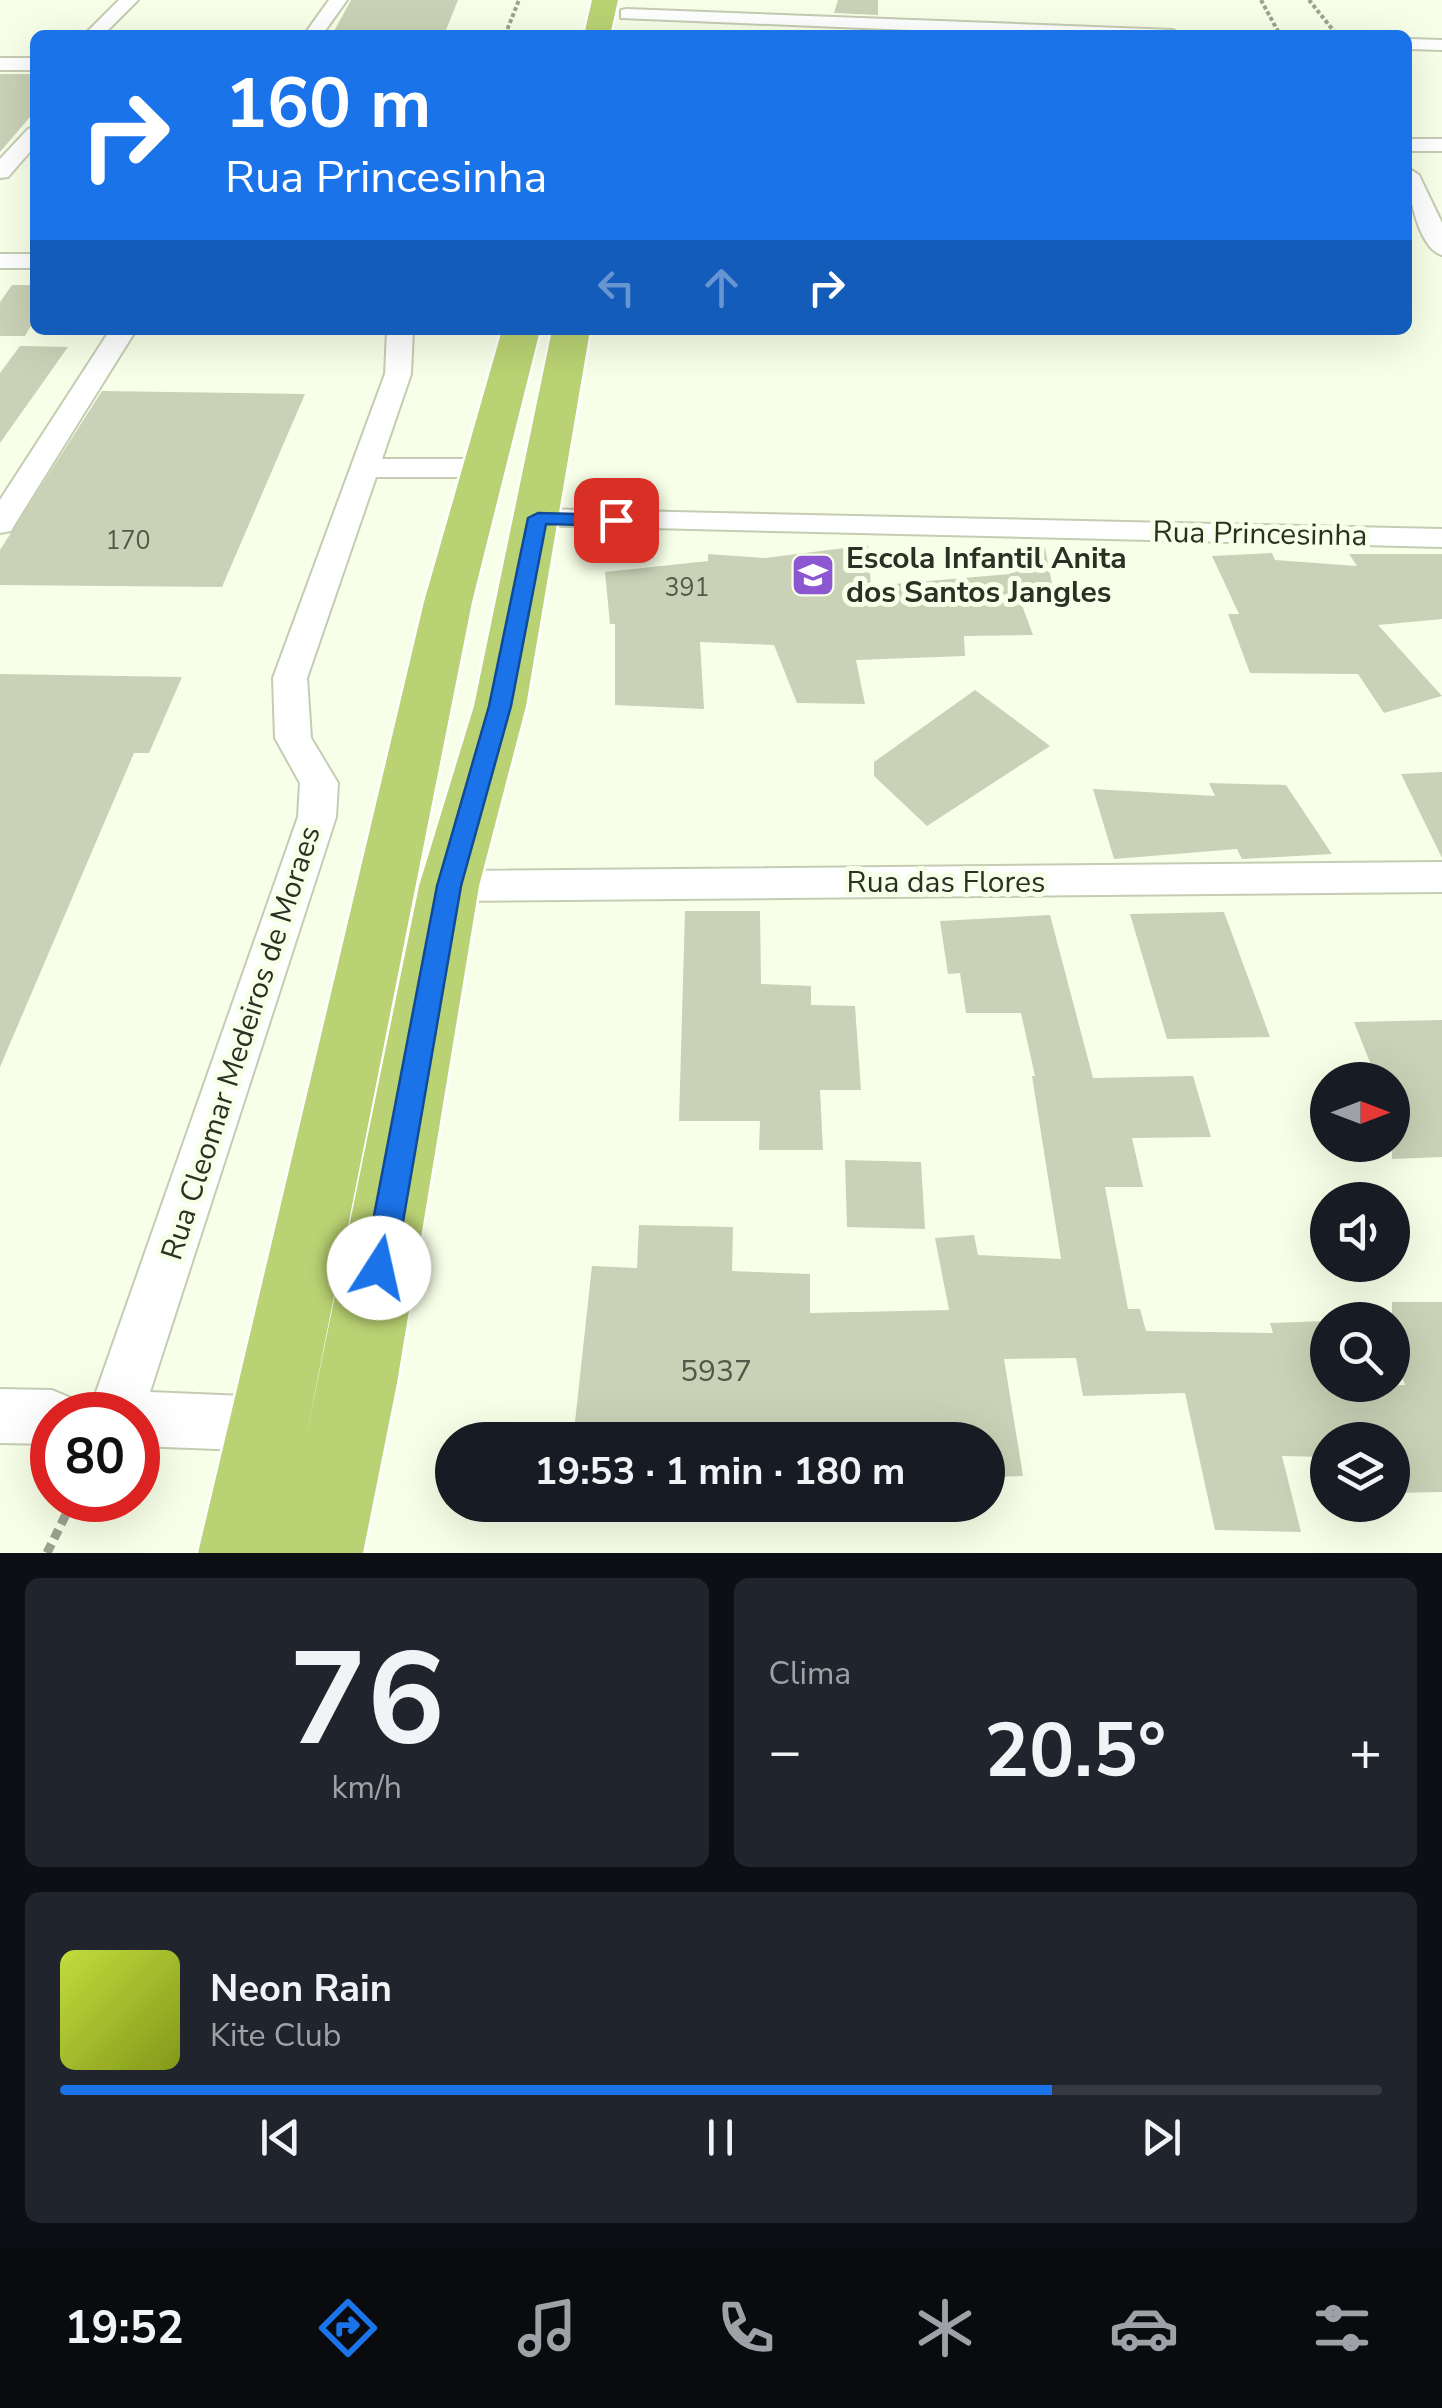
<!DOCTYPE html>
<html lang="pt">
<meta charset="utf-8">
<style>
:root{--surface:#171b24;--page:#20242c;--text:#f1f3f6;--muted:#9ea1a6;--line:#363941;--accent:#1a73e8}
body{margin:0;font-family:"Nunito Sans",sans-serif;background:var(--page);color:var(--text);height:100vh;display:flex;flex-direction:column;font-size:38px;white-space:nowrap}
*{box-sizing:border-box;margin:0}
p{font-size:32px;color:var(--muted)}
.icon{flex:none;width:55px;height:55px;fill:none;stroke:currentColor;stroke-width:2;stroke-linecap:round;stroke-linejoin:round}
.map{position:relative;height:1553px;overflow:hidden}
.panel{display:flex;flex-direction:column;gap:25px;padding:25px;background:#0d0f14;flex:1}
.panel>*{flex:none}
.banner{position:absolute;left:30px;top:30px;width:1382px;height:305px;border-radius:15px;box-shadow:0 10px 40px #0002;background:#1a73e8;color:#fff;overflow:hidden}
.needle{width:65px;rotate:90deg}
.fabs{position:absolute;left:1310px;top:1062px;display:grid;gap:20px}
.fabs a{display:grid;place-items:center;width:100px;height:100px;border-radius:50%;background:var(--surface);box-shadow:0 10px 40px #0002;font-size:50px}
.speed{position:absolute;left:30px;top:1392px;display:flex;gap:20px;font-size:50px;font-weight:700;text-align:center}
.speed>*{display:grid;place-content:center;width:130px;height:130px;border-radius:50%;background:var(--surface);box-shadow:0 10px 40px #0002;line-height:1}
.speed .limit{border:15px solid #d22;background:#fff;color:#111}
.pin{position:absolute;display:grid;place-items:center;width:85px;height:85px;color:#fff;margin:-42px;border-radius:20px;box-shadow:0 5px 15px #0006}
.me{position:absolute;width:110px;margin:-55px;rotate:10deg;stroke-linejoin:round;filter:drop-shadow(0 0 8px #0008)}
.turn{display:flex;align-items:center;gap:35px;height:210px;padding:0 30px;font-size:45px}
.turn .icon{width:130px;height:130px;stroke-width:2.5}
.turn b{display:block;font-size:70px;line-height:85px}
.lanes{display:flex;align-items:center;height:95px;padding:0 30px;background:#0003;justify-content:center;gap:50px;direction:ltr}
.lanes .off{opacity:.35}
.big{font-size:75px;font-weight:700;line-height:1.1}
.panel .widget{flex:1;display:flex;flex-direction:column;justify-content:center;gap:15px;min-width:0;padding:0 35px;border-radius:15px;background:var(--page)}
.panel .dial{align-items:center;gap:0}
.dial b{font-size:130px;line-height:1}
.song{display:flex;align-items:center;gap:30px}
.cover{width:120px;height:120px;border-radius:15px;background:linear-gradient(135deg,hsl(70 70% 55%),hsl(70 70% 35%))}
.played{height:10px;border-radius:5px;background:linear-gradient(90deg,var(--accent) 75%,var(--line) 75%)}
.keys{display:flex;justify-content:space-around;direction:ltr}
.heat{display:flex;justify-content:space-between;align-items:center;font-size:55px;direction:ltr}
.panel .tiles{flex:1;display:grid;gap:25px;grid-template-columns:1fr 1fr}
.widget:last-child{grid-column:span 2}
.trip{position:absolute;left:435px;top:1422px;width:570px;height:100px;border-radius:50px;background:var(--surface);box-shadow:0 10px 40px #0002;font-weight:700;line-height:100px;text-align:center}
.tabs{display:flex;height:160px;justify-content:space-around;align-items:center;background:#090b0e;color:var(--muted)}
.tabs .icon{width:70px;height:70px}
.tabs .current{color:var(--accent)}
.tabs b{font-size:45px;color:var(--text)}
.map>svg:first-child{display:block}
.building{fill:#c9d1b6}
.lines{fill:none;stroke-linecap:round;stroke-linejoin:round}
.street-casing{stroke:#c4cdb2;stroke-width:4}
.highway-casing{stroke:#fff;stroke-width:5}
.path-far1{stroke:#9ca290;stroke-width:4;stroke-dasharray:4 2.5;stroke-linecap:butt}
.path{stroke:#9ca290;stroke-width:9;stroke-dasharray:10 6;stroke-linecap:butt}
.street{fill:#fff;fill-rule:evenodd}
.highway{fill:#b9d273;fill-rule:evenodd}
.route{fill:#1a73e8;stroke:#114b97;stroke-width:2.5}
.labels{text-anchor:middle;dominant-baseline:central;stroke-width:10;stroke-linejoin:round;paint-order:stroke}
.number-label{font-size:25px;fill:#535848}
.street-label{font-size:30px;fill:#2c2f24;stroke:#f8ffe8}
.poi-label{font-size:30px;font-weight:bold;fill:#2c2f24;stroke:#f8ffe8;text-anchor:start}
.near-number-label{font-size:30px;fill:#535848}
</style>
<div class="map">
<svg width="1442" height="1553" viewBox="0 0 1442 1553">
<rect width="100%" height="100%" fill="#f8ffe8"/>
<g class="building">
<polygon points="351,0 458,0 444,35 332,35"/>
<polygon points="838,0 878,0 878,15 834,13"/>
<polygon points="0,74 35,74 35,111 0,152"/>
<polygon points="12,285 35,285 35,319 25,336 0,336 0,302"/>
<polygon points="20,346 68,347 0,443 0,373"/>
<polygon points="102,391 305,394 222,587 0,585 0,550"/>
<polygon points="868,545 871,586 1010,574 1005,548 1045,548 1056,604 1020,600 1033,635 964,636 965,656 856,660 865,704 797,703 774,645 700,642 704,709 615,705 615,624 610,624 605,572 708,561 708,554 765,558"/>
<polygon points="1272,553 1275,560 1357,566 1349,554 1442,554 1442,619 1378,625 1442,696 1384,713 1358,674 1250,673 1228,614 1239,614 1212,556"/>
<polygon points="0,674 182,677 149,753 134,753 0,1067"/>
<polygon points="975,690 1050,746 927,826 874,776 874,762"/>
<polygon points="1442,772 1442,858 1401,774"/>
<polygon points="1209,783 1286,785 1332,854 1242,859 1237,849 1114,859 1093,789 1215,796"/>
<polygon points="685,911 760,911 761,984 811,986 811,1005 855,1006 861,1090 820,1090 823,1150 759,1150 760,1121 679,1121"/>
<polygon points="1224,912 1270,1037 1167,1039 1130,914"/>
<polygon points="1050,915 1093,1078 1193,1076 1211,1137 1132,1138 1143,1187 1105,1187 1128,1309 1140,1309 1146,1331 1273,1333 1270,1323 1328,1321 1328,1385 1405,1385 1392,1346 1392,1302 1442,1302 1442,1492 1392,1493 1392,1440 1328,1440 1328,1457 1282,1456 1301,1532 1215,1530 1185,1393 1083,1396 1076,1358 1004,1359 1023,1476 988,1477 988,1440 573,1440 592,1266 637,1268 639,1225 733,1227 732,1271 810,1274 810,1313 949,1310 935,1238 974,1235 978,1255 1061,1259 1032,1076 1035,1076 1021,1013 966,1013 960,973 948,974 940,921"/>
<polygon points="1442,1020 1442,1157 1392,1159 1392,1080 1377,1080 1354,1022"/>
<polygon points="845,1160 921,1162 925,1229 847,1227"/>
</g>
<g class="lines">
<defs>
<g id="street">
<polygon points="119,0 138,0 103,35 84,35"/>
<polygon points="329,0 347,0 322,35 304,35"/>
<polygon points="627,9 1173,30 1182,35 1033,35 621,18 621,10"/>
<polygon points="1408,39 1442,40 1442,50 1408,49"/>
<rect x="0" y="58" width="35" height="12"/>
<polygon points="35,127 35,146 8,177 0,178 0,159 28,129"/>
<rect x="1408" y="139" width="34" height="12"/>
<path d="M 1408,168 L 1419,175 L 1442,223 L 1442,255 C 1418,249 1407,190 1408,168 Z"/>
<rect x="0" y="254" width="35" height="14"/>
<polygon points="110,330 136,330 15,524 11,531 0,533 0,500"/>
<polygon points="387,330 413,330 411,374 382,459 483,459 493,462 498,468 493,474 483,477 376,477 307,678 311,738 338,783 336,817 150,1392 269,1397 288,1405 296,1424 288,1443 269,1451 138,1446 138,1415 88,1415 298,817 300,783 275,738 273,678 385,374"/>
<polygon points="538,509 1442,529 1442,547 527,525 523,518 527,511"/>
<polygon points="1442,862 1442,892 449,901 435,897 429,886 435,875 449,871"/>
<polygon points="0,1389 52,1390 71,1398 78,1415 52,1415 52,1444 0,1443"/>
</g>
<g id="highway">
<polygon points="592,0 618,0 610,35 584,35"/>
<polygon points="502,330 540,330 472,602 306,1437 419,886 474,706 552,330 590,330 526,706 479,886 397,1383 363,1553 198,1553 424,602"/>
</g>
</defs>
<use href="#street" class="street-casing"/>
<use href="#highway" class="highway-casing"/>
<g class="path-far1">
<polyline points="1261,0 1280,35"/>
<polyline points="1309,0 1337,35"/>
<polyline points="505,35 519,0"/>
</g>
<polyline class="path" points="47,1553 73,1500"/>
<use href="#street" class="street"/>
<use href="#highway" class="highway"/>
</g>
<polygon class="route" points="538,513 616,515 626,520 616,526 546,524 511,706 461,886 395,1268 390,1279 379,1283 368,1279 364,1268 437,886 489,706 528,518"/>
<defs>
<symbol id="school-square" viewBox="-11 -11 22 22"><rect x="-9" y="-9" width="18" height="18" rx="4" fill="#8c57d0" stroke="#f8ffe8"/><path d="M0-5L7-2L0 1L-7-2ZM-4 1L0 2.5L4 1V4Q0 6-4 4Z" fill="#fff"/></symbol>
</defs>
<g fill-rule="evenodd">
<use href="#school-square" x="788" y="550" width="50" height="50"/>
</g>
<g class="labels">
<g class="number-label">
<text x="128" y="541">170</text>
<text x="687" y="588">391</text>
</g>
<g class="street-label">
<text transform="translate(1260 534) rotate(1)">Rua Princesinha</text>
<text x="946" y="882">Rua das Flores</text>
<text transform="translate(241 1043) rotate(-72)">Rua Cleomar Medeiros de Moraes</text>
</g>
<g class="poi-label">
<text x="846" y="558">Escola Infantil Anita<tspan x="846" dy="34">dos Santos Jangles</tspan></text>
</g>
<g class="near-number-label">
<text x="716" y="1371">5937</text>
</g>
</g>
</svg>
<div class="fabs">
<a><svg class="needle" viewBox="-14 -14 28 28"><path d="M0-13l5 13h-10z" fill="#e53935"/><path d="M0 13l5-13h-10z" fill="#9ea1a6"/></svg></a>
<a><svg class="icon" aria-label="sound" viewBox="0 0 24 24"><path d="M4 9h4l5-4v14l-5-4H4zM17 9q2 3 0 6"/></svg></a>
<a><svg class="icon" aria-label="search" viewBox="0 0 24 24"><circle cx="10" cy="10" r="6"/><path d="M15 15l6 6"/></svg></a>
<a><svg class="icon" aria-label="layers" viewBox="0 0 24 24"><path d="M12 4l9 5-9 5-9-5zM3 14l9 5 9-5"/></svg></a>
</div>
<div class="speed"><div class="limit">80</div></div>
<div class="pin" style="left:616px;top:520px;background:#d93025"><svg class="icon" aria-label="arrive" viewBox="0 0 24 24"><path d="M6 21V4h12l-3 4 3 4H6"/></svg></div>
<svg class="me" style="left:379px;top:1268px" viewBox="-20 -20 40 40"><circle r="19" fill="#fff"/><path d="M0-13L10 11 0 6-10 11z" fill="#1a73e8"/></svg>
<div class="trip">19:53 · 1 min · 180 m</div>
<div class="banner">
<div class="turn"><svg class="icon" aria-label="right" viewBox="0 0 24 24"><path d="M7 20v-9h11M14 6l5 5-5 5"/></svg><div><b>160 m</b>Rua Princesinha</div></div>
<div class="lanes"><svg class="icon off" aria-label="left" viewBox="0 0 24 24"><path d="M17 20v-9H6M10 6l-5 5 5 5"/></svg><svg class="icon off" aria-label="ahead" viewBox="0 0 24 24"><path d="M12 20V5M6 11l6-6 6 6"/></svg><svg class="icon" aria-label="right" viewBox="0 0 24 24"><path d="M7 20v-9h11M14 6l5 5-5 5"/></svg></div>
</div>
</div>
<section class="panel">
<div class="tiles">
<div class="widget dial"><b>76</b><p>km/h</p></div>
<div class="widget"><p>Clima</p>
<div class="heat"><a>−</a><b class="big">20.5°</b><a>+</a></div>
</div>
<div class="widget">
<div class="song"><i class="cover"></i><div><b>Neon Rain</b><p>Kite Club</p></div></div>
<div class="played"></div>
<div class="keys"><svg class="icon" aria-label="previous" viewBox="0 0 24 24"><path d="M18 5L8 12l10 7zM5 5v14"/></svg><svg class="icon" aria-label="pause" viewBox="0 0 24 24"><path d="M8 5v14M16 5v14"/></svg><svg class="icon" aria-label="next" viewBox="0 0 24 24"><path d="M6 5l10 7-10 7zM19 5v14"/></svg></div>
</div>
</div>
</section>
<nav class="tabs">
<b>19:52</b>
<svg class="icon current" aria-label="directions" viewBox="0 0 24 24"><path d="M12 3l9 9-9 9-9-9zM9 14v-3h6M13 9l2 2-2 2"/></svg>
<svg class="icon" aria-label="music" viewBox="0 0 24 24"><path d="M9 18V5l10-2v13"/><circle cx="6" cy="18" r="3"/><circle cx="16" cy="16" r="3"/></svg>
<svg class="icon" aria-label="phone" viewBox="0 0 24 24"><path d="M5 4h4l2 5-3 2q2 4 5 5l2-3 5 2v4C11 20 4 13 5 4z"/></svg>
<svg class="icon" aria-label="climate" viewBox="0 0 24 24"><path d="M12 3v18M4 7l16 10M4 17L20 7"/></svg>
<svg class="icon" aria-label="car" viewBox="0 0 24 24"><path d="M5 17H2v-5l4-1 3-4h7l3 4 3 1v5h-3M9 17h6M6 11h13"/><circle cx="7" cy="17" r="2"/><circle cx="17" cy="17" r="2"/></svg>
<svg class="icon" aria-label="filters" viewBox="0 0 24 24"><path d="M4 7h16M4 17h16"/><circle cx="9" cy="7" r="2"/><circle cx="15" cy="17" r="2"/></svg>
</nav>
